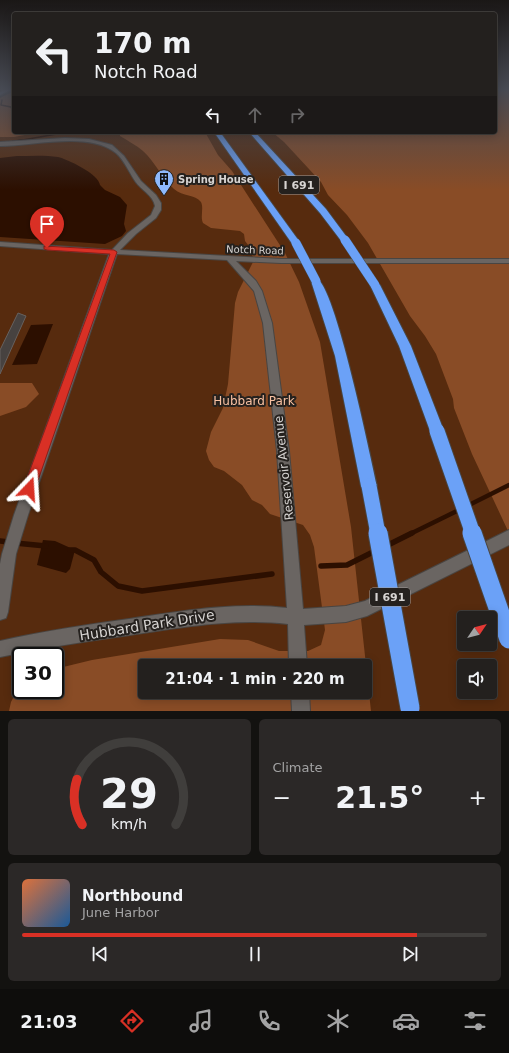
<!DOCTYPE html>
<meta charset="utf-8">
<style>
:root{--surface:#23201e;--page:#2b2827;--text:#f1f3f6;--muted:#a3a3a4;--line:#403e3c;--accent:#d93025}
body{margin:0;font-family:"DejaVu Sans",sans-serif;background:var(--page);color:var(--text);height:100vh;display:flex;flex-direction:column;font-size:15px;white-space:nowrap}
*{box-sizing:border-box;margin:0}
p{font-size:13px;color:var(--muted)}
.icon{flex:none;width:22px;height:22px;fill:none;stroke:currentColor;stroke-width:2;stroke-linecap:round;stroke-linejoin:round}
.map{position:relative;height:711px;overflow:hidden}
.details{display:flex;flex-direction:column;gap:8px;padding:8px;background:#131210;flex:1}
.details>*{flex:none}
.banner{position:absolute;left:12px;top:12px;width:485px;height:122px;border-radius:4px;box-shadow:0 2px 10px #0003,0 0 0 1px var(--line);background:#23201e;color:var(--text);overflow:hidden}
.needle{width:26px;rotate:55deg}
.buttons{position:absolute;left:457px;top:611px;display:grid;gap:8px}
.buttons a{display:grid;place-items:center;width:40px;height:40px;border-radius:4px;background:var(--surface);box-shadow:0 2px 10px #0003,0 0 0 1px var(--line);font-size:20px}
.speed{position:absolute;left:12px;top:647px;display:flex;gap:8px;font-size:20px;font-weight:700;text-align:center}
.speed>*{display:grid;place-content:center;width:52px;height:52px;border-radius:50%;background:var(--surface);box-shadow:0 2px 10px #0003,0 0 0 1px var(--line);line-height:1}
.speed .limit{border:2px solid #111;border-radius:6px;background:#fff;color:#111}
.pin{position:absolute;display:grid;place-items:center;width:34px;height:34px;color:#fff;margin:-41px -17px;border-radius:50% 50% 50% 0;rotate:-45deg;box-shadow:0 0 4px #0007}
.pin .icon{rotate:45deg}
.me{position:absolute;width:44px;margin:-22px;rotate:20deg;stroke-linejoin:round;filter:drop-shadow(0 0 3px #0008)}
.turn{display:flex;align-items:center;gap:14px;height:84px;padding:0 16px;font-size:18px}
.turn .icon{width:52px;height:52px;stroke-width:2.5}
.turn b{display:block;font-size:28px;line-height:34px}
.lanes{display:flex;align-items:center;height:38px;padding:0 16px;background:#0003;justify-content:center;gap:20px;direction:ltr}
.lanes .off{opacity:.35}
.big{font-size:30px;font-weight:700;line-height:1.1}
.details .widget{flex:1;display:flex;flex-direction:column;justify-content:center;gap:6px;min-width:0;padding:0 14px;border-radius:6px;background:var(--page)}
.details .dial{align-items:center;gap:0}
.dial svg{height:104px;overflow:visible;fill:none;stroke:var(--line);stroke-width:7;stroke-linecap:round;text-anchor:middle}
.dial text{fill:var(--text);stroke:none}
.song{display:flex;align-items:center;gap:12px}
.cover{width:48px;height:48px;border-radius:6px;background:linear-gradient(135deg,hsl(20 70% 55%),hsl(210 70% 35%))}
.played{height:4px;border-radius:2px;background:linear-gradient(90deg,var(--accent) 85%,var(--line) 85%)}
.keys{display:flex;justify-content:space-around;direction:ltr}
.heat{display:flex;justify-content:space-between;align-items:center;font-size:22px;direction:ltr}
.details .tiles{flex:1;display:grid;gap:8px;grid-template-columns:1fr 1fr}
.widget:last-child{grid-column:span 2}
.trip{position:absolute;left:138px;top:659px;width:234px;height:40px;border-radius:4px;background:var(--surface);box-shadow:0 2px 10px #0003,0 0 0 1px var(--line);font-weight:700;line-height:40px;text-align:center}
.dock{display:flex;height:64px;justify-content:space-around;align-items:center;background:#0e0d0c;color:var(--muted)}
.dock .icon{width:28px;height:28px}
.dock .current{color:var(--accent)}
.dock b{font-size:18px;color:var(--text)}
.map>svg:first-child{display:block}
.green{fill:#572b0e;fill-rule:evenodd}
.forest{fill:#894c26;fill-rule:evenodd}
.water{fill:#2c0f00}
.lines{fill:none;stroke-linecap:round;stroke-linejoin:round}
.stream-far3{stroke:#2c0f00;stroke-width:1.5}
.stream-far2{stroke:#2c0f00;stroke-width:2}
.stream-far1{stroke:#2c0f00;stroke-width:4.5}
.stream{stroke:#2c0f00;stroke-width:5.5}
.building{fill:#474240;stroke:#67615e}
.minor-casing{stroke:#494542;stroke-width:2}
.major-casing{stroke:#494542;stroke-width:2}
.highway-casing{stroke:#494542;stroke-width:2}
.minor{fill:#6a6562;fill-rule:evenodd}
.major{fill:#6b89bb;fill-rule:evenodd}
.highway{fill:#6ba1f7;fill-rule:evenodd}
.highway-bridge-far2-casing{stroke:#494542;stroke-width:10;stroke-linecap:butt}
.highway-bridge-far1-casing{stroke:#494542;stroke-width:17;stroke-linecap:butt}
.highway-bridge-casing{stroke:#494542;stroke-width:21;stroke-linecap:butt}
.highway-bridge-far2{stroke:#6ba1f7;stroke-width:9}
.highway-bridge-far1{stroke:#6ba1f7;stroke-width:15}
.highway-bridge{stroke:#6ba1f7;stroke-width:19}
.route{fill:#d93025;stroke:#8d1f18}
.labels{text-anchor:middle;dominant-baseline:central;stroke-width:4;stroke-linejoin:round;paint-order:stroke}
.far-poi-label{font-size:10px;font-weight:bold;fill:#d7d4d2;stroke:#25211e;text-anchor:start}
.far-street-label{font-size:10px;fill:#d7d4d2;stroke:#25211e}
.shield{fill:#25211e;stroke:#a29e9c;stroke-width:1}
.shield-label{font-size:11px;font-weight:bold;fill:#d7d4d2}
.park-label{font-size:12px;fill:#f8c1a2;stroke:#25211e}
.street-label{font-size:12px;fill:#d7d4d2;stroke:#25211e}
.near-street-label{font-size:14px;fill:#d7d4d2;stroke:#25211e}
</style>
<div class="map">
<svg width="509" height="711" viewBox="0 0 509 711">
<rect width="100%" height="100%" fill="#2f2a28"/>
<path class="green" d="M 495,90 L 509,90 L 509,711 L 0,711 L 0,98 L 14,91 L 14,132 L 495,132 ZM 464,618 L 490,618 L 490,644 L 464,644 ZM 21,656 L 55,656 L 55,690 L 21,690 ZM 145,666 L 365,666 L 365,692 L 145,692 ZM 464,666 L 490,666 L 490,692 L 464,692 Z"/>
<g class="forest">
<polygon points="495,90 509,90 509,533 472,454 454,408 453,399 436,354 425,336 410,316 368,243 347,215 328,195 321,182 284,142 272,132 359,132 364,135 374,132 495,132"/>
<polygon points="14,91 14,132 41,132 14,137 0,137 0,98"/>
<path d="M 120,132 L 205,132 L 218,155 L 232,171 L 285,253 L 299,282 L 320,342 L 351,527 L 371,711 L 9,711 L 11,702 L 21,683 L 21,690 L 55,690 L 55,669 L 92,660 L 220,639 L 248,640 L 279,651 L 308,651 L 321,645 L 325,630 L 314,547 L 310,535 L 303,525 L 270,514 L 262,505 L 252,500 L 242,485 L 224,471 L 214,467 L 209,460 L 206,451 L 211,432 L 223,408 L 228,384 L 235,303 L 238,292 L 253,262 L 252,250 L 245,241 L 244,234 L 240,231 L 211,228 L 203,223 C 200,217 204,208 201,202 C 195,194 183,197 174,189 C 162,178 155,162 143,151 C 136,145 128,141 120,136 ZM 145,666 L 365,666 L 365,692 L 145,692 Z"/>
<polygon points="0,383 32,383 39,394 26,407 0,416"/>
</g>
<g class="water">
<path d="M 17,156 C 30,156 45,155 58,157 C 67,159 99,174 100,185 L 105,190 L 120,197 L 127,205 L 124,224 L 126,231 L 122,236 L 105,244 L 0,237 L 0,158 Z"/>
<polygon points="53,324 37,364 12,365 31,325"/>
<polygon points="43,540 55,541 75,550 70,569 66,573 37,565"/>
</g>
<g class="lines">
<g class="stream-far3">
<polyline points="2,100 1,105 11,107 14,114"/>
<polyline points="17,141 68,132"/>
</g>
<polyline class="stream-far2" points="11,142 22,140"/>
<g class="stream-far1">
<polyline points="467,506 509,485"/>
<polyline points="410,534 461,509"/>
</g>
<g class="stream">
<polyline points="0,541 9,542"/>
<polyline points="15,543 46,546"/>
<polyline points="386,546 412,533"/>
<polyline points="70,550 75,550 94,560 101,572 118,586 142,591 272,574"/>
<polyline points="321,566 347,565 375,551"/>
</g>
</g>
<polygon class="building" points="18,313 26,316 0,374 0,350"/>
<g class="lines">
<defs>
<g id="minor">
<path d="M 65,138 L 89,139 L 112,145 L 124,156 L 141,181 L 156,195 L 161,203 L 161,210 L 156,218 L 136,234 L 120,250 L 281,259 L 509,259 L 509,263 L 281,263 L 236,261 L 256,281 L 262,291 L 272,323 L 289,451 L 303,609 L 346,606 L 365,601 L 509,530 L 509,545 L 367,616 L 346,622 L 304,625 L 307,666 L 289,666 L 288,624 C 234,618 182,627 130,635 C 86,641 43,648 0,657 L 0,641 C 43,631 86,625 129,619 C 182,611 234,602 287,608 L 277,451 L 263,323 L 254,291 L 227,260 L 117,254 L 28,515 L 16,554 L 8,612 L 6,618 L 0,620 L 0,564 L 2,554 L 14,515 L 109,254 L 0,246 L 0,242 L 112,250 L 128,233 L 151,215 L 155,206 C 153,195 141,190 135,181 C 129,172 124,160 116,153 C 89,131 33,146 0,146 L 0,142 Z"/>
<polygon points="291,692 309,692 310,711 292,711"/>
</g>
<polygon id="major" points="4,90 10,90 0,95 0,92"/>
<g id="highway">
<polygon points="214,132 220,132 299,241 300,243 299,245 293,245"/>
<polygon points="249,132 255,132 326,209 349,240 348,242 342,242 320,213"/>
<path d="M 316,278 C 335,283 371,460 377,486 L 375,491 L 369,494 L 363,491 L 361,486 L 335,356 L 311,281 Z"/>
<polygon points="375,282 380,285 411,346 444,431 442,435 437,437 432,435 430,431 399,346 370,285"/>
</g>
</defs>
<use href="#minor" class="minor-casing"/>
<use href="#major" class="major-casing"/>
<use href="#highway" class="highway-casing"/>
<use href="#minor" class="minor"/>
<use href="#major" class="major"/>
<use href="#highway" class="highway"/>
<defs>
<g id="highway-bridge-far2">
<polyline points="345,240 375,285"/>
<polyline points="296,243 316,281"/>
</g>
<g id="highway-bridge-far1">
<polyline points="437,431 473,534"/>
<polyline points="369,486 378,534"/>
</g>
<g id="highway-bridge">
<polyline points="378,533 410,708"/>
<polyline points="472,533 509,639"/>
</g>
</defs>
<use href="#highway-bridge-far2" class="highway-bridge-far2-casing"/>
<use href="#highway-bridge-far1" class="highway-bridge-far1-casing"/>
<use href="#highway-bridge" class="highway-bridge-casing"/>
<use href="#highway-bridge-far2" class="highway-bridge-far2"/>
<use href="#highway-bridge-far1" class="highway-bridge-far1"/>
<use href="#highway-bridge" class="highway-bridge"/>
</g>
<linearGradient id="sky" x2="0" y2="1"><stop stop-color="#1a1716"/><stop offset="0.47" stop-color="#474a53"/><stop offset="1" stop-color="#474a53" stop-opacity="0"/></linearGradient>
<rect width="509" height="190" fill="url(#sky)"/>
<polygon class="route" points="44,246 114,250 117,252 35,489 33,494 29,495 25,494 23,489 110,254 47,250 44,249"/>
<defs>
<symbol id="building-pin" viewBox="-11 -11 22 30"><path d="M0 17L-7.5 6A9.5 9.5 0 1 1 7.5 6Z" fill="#8eb9fc" stroke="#25211e"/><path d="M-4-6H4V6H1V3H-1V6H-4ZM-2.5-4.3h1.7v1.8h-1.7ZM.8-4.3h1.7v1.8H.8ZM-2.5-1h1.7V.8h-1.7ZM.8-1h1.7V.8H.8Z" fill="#111"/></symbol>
</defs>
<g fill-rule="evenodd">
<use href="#building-pin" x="153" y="168" width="22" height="30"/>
</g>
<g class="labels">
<g class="far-poi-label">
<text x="178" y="179">Spring House</text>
</g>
<g class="far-street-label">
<text transform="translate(255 250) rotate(2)">Notch Road</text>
</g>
<g class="shield">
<rect x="279" y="176" width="40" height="18" rx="3"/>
<rect x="370" y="588" width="40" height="18" rx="3"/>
</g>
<g class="shield-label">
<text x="299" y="185">I 691</text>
<text x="390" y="597">I 691</text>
</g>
<g class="park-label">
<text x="254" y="401">Hubbard Park</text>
</g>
<g class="street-label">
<text transform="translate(284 468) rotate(-96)">Reservoir Avenue</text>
</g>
<g class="near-street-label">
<text transform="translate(147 625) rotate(-9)">Hubbard Park Drive</text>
</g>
</g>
</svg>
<div class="buttons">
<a><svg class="needle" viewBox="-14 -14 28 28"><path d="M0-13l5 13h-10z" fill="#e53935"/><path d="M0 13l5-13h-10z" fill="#a3a3a4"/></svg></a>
<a><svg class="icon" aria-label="sound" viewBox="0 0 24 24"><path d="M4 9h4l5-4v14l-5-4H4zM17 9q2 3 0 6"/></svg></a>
</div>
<div class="speed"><div class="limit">30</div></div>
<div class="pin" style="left:47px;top:248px;background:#d93025"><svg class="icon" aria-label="arrive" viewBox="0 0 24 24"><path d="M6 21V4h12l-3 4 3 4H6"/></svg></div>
<svg class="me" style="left:29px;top:489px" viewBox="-20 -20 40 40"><path d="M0-17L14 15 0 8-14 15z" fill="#d93025" stroke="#fff" stroke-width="4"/></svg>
<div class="trip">21:04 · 1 min · 220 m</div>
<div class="banner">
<div class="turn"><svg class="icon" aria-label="left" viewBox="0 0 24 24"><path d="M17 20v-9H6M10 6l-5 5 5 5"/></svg><div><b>170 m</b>Notch Road</div></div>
<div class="lanes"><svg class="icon" aria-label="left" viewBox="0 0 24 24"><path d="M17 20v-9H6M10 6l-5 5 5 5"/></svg><svg class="icon off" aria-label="ahead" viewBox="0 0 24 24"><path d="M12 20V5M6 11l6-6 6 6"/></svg><svg class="icon off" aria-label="right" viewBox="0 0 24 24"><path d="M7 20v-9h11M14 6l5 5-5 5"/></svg></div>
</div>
</div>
<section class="details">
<div class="tiles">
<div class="widget dial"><svg viewBox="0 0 100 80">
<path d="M14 69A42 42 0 1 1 86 69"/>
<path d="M14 69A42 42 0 0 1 10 34" stroke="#d93025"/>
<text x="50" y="56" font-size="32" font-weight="700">29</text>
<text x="50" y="72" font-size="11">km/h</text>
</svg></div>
<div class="widget"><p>Climate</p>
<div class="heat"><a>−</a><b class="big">21.5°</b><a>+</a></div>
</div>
<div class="widget">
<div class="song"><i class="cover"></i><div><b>Northbound</b><p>June Harbor</p></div></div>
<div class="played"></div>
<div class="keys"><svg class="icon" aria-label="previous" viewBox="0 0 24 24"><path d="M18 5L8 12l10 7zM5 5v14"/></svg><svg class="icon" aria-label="pause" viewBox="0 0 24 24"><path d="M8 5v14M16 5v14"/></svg><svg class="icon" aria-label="next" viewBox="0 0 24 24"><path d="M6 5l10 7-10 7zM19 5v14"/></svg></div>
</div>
</div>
</section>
<nav class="dock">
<b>21:03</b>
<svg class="icon current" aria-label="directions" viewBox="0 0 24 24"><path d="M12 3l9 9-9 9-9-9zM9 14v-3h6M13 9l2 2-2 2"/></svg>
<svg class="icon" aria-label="music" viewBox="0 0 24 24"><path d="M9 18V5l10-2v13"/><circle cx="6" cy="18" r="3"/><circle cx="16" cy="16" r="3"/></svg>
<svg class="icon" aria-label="phone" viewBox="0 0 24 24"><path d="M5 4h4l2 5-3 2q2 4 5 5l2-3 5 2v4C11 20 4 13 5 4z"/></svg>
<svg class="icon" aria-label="climate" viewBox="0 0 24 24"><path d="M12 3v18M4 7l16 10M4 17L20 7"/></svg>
<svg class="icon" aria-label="car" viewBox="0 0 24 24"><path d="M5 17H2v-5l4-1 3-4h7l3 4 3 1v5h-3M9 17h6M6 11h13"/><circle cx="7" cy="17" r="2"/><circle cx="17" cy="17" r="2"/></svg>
<svg class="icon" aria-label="filters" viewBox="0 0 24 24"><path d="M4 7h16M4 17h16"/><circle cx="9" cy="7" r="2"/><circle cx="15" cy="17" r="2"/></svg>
</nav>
